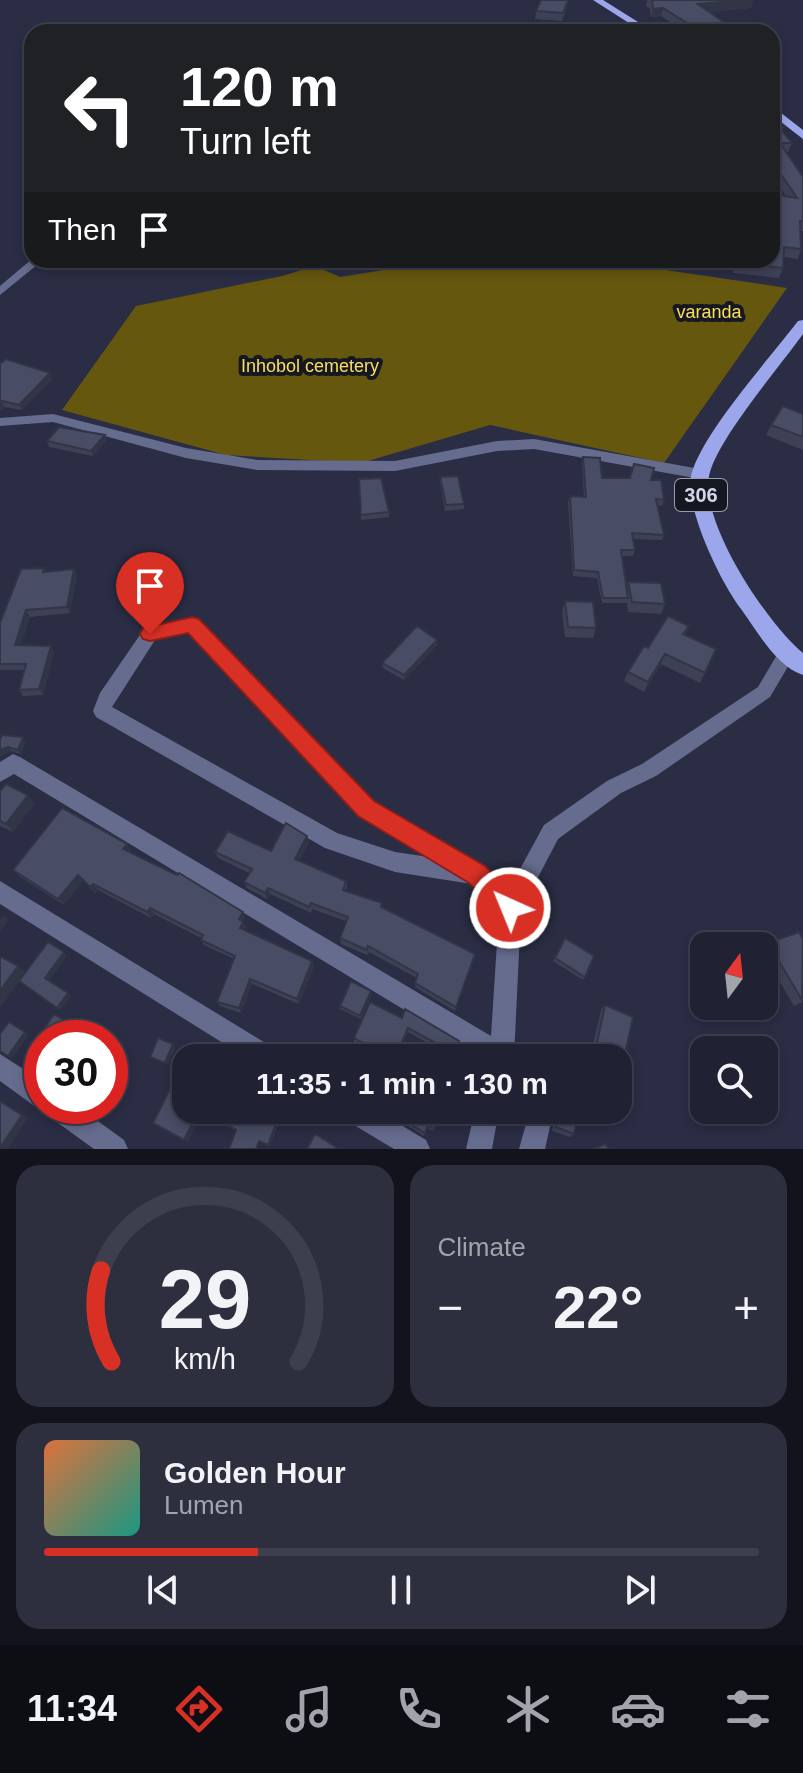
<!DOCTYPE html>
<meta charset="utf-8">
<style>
:root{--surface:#202233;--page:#2d2f3f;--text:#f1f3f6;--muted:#a2a4ac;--line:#3d3f4e;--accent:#d93025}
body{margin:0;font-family:Arial,sans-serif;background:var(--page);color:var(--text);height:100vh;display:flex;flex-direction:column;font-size:30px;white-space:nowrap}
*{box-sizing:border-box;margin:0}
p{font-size:26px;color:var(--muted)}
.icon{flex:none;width:44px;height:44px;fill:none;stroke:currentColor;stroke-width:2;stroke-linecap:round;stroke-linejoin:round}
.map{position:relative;height:1149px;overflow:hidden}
.panel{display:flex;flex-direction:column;gap:16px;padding:16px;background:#12131c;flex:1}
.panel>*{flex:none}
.top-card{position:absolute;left:24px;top:24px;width:756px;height:244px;border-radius:24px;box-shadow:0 4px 12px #0003,0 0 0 2px var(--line);background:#202124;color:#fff;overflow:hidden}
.needle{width:52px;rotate:15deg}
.controls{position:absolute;left:690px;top:932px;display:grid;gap:16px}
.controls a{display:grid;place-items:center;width:88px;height:88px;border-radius:16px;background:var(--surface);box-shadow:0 4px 12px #0003,0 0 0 2px var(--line);font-size:40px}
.speed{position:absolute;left:24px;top:1020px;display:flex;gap:16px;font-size:40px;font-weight:700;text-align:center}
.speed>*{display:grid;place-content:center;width:104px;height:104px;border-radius:50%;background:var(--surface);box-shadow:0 4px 12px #0003,0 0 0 2px var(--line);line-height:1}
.speed .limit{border:12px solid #d22;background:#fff;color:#111}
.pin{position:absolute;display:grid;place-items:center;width:68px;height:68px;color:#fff;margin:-82px -34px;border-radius:50% 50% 50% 0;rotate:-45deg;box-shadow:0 0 8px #0007}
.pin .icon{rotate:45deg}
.me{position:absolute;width:88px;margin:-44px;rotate:316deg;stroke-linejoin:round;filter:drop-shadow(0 0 6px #0008)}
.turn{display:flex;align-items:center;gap:28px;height:168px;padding:0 24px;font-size:36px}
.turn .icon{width:104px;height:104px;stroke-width:2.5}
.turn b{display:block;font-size:56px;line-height:68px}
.then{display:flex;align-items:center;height:76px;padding:0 24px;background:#0003;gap:16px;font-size:30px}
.big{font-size:60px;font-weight:700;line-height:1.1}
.panel .card{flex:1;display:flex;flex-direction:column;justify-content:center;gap:12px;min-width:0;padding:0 28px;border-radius:24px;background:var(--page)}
.panel .dial{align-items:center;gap:0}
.dial svg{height:208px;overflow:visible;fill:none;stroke:var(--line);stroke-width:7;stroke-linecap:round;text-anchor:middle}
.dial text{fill:var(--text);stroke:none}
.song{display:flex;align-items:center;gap:24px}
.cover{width:96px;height:96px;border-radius:12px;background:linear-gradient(135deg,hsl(20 70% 55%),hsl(170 70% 35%))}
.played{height:8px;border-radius:4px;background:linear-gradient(90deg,var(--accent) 30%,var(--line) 30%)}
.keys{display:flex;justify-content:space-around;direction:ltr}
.heat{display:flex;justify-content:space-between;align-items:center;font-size:44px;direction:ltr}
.panel .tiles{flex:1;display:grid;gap:16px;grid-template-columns:1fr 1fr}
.card:last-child{grid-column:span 2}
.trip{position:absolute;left:172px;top:1044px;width:460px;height:80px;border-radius:24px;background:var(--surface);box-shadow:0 4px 12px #0003,0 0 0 2px var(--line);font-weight:700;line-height:80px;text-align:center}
.tabs{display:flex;height:128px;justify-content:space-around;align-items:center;background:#0d0e14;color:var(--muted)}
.tabs .icon{width:56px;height:56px}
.tabs .active{color:var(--accent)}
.tabs b{font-size:36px;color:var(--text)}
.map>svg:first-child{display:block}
.green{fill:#66570f}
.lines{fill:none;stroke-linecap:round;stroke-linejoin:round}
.minor{fill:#666c8d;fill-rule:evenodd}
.primary{fill:#9ca6eb;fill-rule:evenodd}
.wall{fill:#3e4156}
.shaded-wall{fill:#323546}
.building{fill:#484c64;stroke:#323546;stroke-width:2}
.route{fill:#d93025;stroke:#8d1f18;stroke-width:2}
.labels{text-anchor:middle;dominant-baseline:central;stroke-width:8;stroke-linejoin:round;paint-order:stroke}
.far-park-label{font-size:18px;fill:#fbde5e;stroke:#151721}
.shield{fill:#151721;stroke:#9b9dab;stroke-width:2}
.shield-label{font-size:20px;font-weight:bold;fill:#d4d7e6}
</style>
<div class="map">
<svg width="803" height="1149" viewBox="0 0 803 1149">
<rect width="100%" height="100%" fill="#2a2d44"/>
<polygon class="green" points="446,260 598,260 787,288 664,463 490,425 361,463 226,455 62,410 136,306 282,276 315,266 340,277"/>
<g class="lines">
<g class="minor">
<polygon points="32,259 43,260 0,295 0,286"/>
<polygon points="53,414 186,448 257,460 395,461 497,441 534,439 700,469 707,474 700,479 534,449 497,451 395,471 257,470 186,458 53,422 0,426 0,418"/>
<path d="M 192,618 L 198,620 L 373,801 L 484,867 L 508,891 L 544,825 L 607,781 L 642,764 L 758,687 L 781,648 L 787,646 L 793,648 L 796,653 L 770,697 L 656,776 L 621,793 L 558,839 L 521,910 L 514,1058 L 484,1058 L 14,774 L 0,782 L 0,762 L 13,754 L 20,757 L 491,1036 L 499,912 L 472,884 L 395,872 L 325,848 L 96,717 L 93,711 L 100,693 L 144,629 ZM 189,633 L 359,815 L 429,857 L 395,852 L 337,833 L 112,707 L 155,640 Z"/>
<polygon points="0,881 277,1050 281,1058 247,1058 0,904"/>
<polygon points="0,1054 42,1081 42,1106 77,1106 124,1140 128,1149 94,1149 47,1115 44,1107 33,1105 0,1081"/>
<polygon points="341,1110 376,1110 426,1140 430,1149 394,1149 344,1119"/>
<polygon points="475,1110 499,1110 492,1149 466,1149"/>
<polygon points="520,1110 546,1110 551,1122 545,1149 519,1149 526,1124"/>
</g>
<g class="primary">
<polygon points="593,0 603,0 654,32 643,32"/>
<polygon points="772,106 803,130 803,139 772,115"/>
<path d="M 803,320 L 803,334 C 778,369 721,435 710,472 C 696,518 768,625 803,653 L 803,675 C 776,666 757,631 741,609 C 721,583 682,504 692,472 C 705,430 769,359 798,321 Z"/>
</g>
</g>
<g class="wall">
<polygon points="541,0 569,0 562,21 535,19 536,11"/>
<polygon points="647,0 753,0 751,8 709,12 738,32 685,32 661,16 651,17 650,9 646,6"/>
<polygon points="772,114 784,126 782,131 792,143 788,152 786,152 803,177 803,231 801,231 801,249 798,259 784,257 783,268 779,278 733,273 734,260 772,260 786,196 772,175"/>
<polygon points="0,364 50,373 52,379 22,410 5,407 0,411"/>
<polygon points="803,414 803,450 766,435 771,425"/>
<polygon points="105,435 107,440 93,456 49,447 47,441"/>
<polygon points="583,457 602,478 651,480 664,500 662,506 658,505 664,535 662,540 633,539 635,550 633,556 622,556 627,587 628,582 665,604 661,614 628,612 627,603 602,603 597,578 573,576 568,502 570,496 584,497 582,463"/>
<polygon points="440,477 464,504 464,509 445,511 440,482"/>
<polygon points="359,479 389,512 389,517 361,520"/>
<polygon points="44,568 46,571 74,569 77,575 70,613 30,617 21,645 54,652 43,695 23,696 19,690 24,670 0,670 0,623"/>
<polygon points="565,601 596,628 593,638 565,637 562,611"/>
<polygon points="689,626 685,635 716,649 700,683 661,664 644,692 624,681 628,672 648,648"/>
<polygon points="437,645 404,680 383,668 382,663"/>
<polygon points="0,739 26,741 21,754 11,751 0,756"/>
<polygon points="0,791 35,803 13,832 0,826"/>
<polygon points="307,836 309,842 299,861 346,881 347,887 345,891 382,903 383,908 474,959 455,1011 415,987 417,978 369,952 367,955 341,944 340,938 346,921 312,909 311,913 270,894 267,899 247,888 244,882 249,873 218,858 215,852 271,851"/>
<polygon points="131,850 130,852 245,917 243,922 246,927 244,930 314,966 299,1004 252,984 241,1013 220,1006 217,1002 234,959 204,945 201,940 201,938 154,914 151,918 98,890 95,893 83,881 64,905 19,876 13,870"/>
<polygon points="565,938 594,956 583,980 553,961"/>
<polygon points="768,943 803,1002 794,1006 764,955 764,947"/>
<polygon points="372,994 361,1019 340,1009 340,1006"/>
<polygon points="605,1005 623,1064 618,1068 618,1058 593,1058 590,1057 601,1010"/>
<polygon points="402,1018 459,1041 453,1057 408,1032 397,1058 383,1058 354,1043 354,1038"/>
<polygon points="442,1110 433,1131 427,1128 424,1136 398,1120 398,1117"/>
<polygon points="549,1110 578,1110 574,1134 570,1137 552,1131 554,1121"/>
</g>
<g class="shaded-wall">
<polygon points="744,0 753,0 751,8 696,13 698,4"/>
<polygon points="663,8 661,16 651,17 653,9"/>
<polygon points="50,373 52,379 22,410 19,405"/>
<polygon points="2,401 5,407 0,411 0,404"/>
<polygon points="105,435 107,440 93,456 91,451"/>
<polygon points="74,569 77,575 70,613 67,607"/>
<polygon points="26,610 30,617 19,651 15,645"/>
<polygon points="437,640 437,645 404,680 404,675"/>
<polygon points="51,646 54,652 43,695 39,689"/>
<polygon points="665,654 661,664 644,692 648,682"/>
<polygon points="23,737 26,741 21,754 18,750"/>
<polygon points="8,747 11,751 0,756 0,750"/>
<polygon points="28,795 35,803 13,832 6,824"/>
<polygon points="307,836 309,842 297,865 295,859"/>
<polygon points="127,844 131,850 128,856 123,849"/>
<polygon points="78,875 83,881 64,905 58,899"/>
<polygon points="93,884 98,890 95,893 90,887"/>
<polygon points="268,888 270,894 267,899 265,893"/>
<polygon points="150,908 154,914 151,918 147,912"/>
<polygon points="243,912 245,917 243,922 246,927 243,934 239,919"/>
<polygon points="3,915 9,920 0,932 0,920"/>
<polygon points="64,952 67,956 49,981 45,978"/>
<polygon points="312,961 314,966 299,1004 297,999"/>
<polygon points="18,966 26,972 0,1008 0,991"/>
<polygon points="250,979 252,984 241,1013 239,1008"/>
<polygon points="371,991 372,994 361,1019 360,1016"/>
<polygon points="68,993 71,996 61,1010 57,1008"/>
<polygon points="68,1023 72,1026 64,1038 58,1038"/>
<polygon points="408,1028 408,1032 397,1058 395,1058"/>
<polygon points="25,1032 29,1035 12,1058 8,1056"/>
<polygon points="173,1044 176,1046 168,1065 165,1063"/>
<polygon points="0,1100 28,1118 8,1149 0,1149"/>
<polygon points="199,1110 202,1113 188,1142 184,1140"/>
<polygon points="281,1110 284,1110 270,1147 268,1145"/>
</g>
<g class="building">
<polygon points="541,0 568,0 563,13 536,11"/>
<polygon points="652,0 744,0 698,4 738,32 701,32 663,8 653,9"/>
<polygon points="772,114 784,126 778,126 792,143 780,143 803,177 803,221 800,221 801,249 784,247 783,268 736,263 736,260 772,260 772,194 797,198 772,161"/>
<polygon points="6,359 50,373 19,405 2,401 0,404 0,364"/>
<polygon points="783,406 803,414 803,437 771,425"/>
<polygon points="59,427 105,435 91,451 47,441"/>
<polygon points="583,457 600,458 602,478 630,478 634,464 654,468 651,480 661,480 664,500 656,499 664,535 632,533 635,550 621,550 628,598 603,598 598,572 574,570 570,496 586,497"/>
<polygon points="458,476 464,504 446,505 440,477"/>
<polygon points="381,478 389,512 361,515 359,479"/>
<polygon points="44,568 43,572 74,569 67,607 26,610 15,645 51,646 39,689 19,690 26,664 0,664 0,623 21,569"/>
<polygon points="628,582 661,583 665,604 632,602"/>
<polygon points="565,601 593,602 596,628 568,627"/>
<polygon points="668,616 689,626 683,634 716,649 705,673 665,654 648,682 628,672 644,646 648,648"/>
<polygon points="417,626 437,640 404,675 382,663"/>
<polygon points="2,735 23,737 18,750 8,747 0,750 0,739"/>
<polygon points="6,784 28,795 6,824 0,821 0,791"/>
<polygon points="62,808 127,844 123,849 177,875 179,873 243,912 239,919 243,922 240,928 312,961 297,999 250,979 239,1008 217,1002 235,956 201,940 203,935 150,908 147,912 93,884 90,887 78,875 58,899 13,870"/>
<polygon points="286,823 307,836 295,859 346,881 343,890 382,903 381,907 475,954 456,1007 415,983 418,974 368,946 367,950 340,938 348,917 311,903 309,907 268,888 265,893 244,882 252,869 215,852 228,831 271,851"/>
<polygon points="799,932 803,939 802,1000 768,943"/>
<polygon points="565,938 594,956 585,977 555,958"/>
<polygon points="48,942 64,952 45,978 68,993 57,1008 19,981"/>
<polygon points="0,956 18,966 0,991"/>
<polygon points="351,981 371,991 360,1016 340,1006"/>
<polygon points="370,1002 402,1018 405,1009 459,1041 454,1053 408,1028 395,1058 390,1058 354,1038"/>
<polygon points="605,1005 633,1017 623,1064 618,1062 618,1058 609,1058 595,1052"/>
<polygon points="54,1014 68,1023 58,1038 42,1038 42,1043 37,1039"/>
<polygon points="9,1022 25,1032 8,1056 0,1051 0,1034"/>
<polygon points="158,1038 173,1044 165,1063 150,1057"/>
<polygon points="185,1059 186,1110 281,1110 268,1145 259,1141 256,1149 229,1149 236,1130 199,1110 184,1140 153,1123"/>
<polygon points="0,1101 22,1115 0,1148"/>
<polygon points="401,1110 441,1110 434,1129 428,1125 425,1133 398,1117"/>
<polygon points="554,1110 578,1110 574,1134 556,1127 557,1117"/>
<polygon points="315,1134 336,1147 335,1149 307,1149"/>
<polygon points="606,1144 608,1149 592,1149"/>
</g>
<polygon class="route" points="192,617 199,619 374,801 485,866 518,899 522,908 518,916 510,920 501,916 469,883 358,816 188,633 150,641 143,639 140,634 143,628"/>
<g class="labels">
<g class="far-park-label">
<text x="709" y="312">varanda</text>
<text x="310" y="366">Inhobol cemetery</text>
</g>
<rect class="shield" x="675" y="479" width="52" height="32" rx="6"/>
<g class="shield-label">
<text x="701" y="495">306</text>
</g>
</g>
</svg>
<div class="controls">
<a><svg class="needle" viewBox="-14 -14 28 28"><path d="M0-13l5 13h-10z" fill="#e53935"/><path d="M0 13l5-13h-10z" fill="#a2a4ac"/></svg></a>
<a><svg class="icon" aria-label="search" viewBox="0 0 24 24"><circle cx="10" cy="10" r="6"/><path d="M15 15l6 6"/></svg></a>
</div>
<div class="speed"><div class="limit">30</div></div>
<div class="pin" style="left:150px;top:634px;background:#d93025"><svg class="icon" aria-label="arrive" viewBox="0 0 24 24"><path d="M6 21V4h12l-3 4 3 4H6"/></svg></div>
<svg class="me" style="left:510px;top:908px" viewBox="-20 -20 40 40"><circle r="17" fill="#d93025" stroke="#fff" stroke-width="3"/><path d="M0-11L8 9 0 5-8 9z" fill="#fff"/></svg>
<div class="trip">11:35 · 1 min · 130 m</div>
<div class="top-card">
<div class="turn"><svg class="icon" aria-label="left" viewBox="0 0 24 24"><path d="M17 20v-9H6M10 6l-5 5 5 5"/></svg><div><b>120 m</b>Turn left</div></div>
<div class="then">Then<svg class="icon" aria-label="arrive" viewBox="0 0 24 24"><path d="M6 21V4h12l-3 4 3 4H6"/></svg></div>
</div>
</div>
<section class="panel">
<div class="tiles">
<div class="card dial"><svg viewBox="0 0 100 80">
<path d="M14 69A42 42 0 1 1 86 69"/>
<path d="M14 69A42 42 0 0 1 10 34" stroke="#d93025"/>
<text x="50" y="56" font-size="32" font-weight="700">29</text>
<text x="50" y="72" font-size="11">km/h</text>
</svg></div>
<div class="card"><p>Climate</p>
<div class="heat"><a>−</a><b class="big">22°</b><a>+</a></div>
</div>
<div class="card">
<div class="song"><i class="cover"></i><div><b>Golden Hour</b><p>Lumen</p></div></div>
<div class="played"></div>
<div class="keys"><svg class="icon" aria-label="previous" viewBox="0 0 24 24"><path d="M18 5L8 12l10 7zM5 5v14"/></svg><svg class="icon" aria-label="pause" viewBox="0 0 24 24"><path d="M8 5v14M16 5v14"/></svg><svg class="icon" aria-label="next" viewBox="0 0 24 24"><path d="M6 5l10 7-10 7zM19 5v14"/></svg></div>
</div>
</div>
</section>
<nav class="tabs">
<b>11:34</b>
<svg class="icon active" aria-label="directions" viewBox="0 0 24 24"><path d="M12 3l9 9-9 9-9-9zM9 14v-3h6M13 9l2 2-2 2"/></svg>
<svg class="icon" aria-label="music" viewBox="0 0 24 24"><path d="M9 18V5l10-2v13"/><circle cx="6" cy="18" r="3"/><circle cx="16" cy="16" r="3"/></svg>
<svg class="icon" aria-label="phone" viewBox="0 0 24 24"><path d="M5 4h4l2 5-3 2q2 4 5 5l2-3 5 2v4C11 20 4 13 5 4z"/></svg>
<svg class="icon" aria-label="climate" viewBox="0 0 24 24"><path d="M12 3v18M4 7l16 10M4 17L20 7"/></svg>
<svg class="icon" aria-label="car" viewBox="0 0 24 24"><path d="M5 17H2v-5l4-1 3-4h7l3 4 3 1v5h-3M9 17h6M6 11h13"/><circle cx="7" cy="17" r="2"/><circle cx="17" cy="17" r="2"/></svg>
<svg class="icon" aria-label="filters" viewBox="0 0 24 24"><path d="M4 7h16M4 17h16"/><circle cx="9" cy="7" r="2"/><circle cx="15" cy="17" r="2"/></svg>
</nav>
